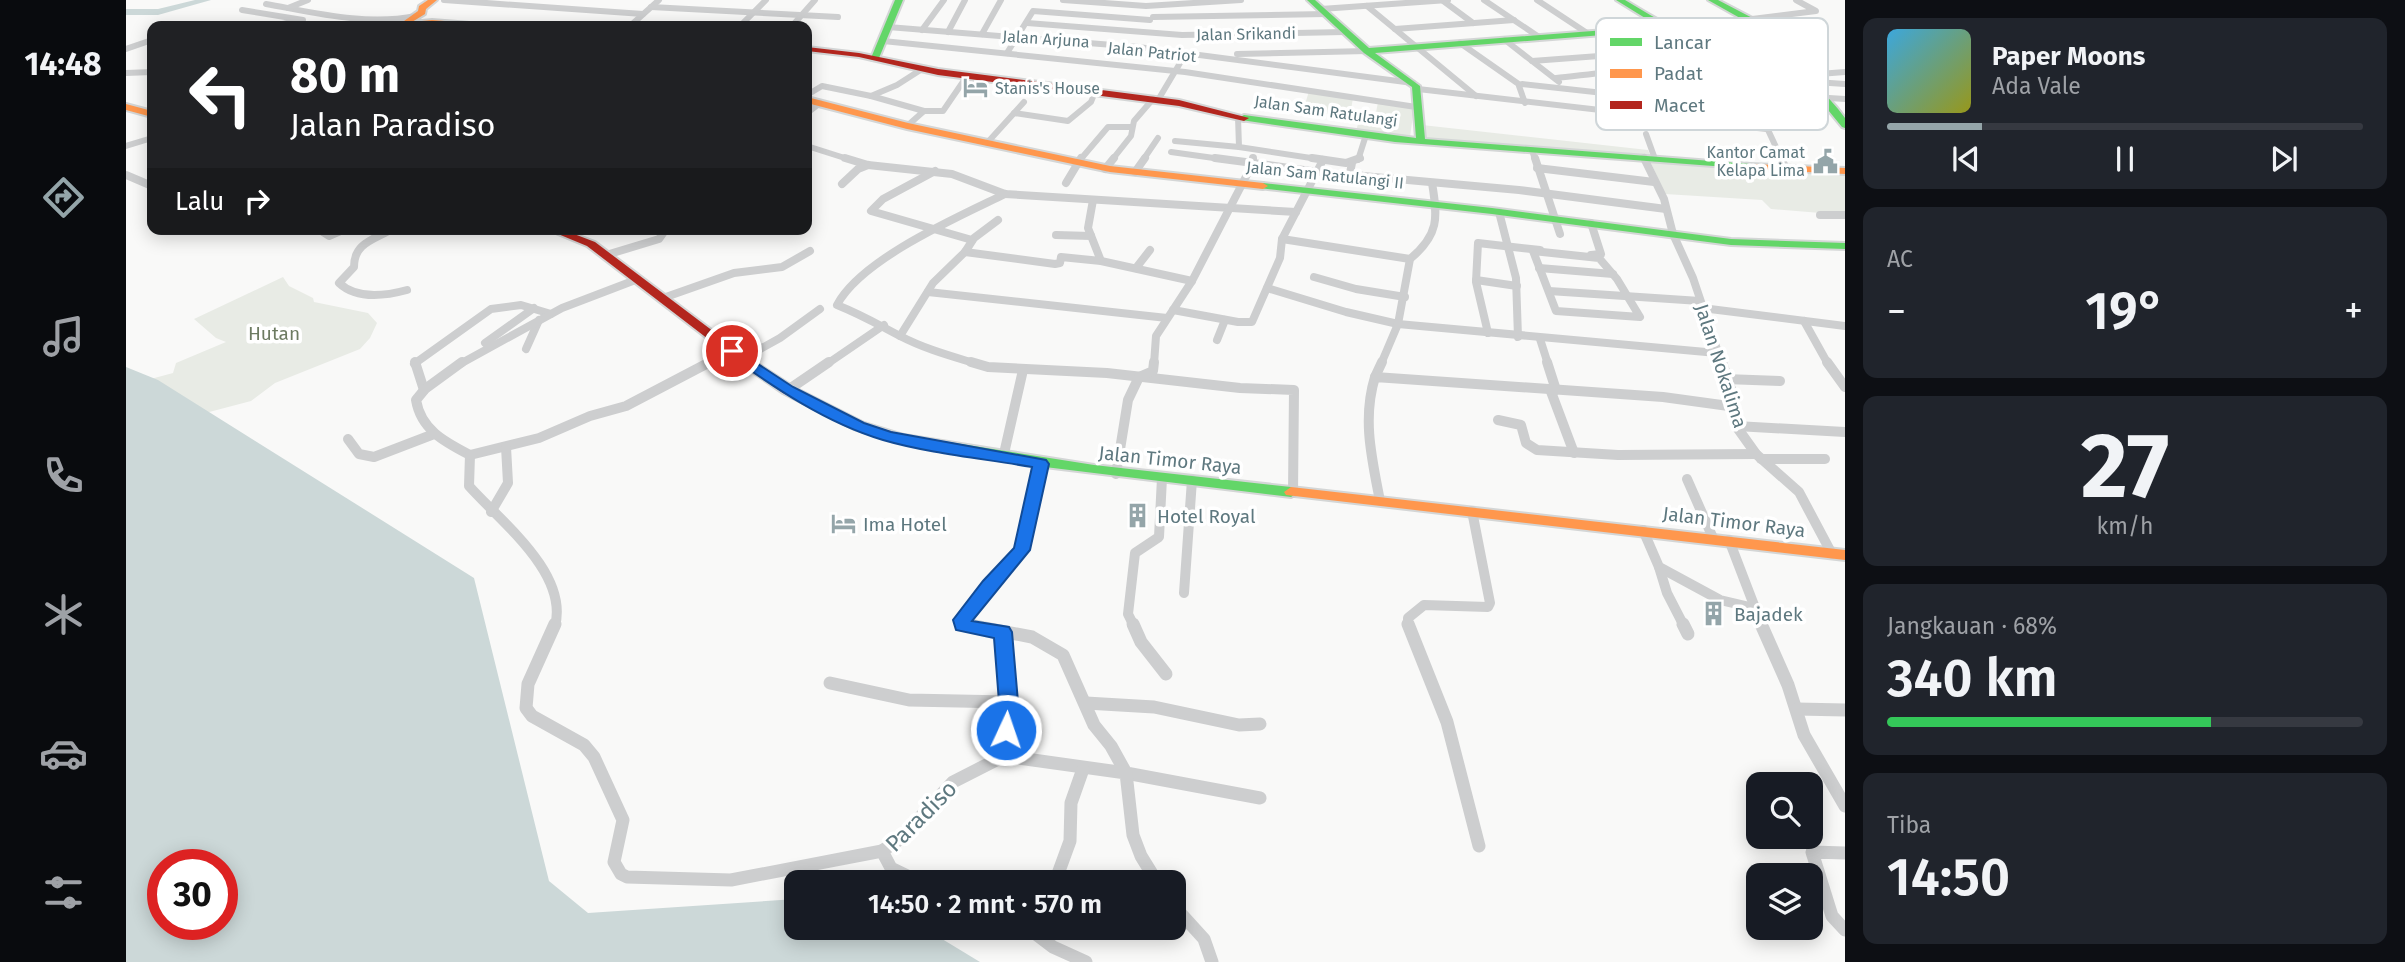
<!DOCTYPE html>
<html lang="id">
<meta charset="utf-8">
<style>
:root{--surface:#171b24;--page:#20242c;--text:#f1f3f6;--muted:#9ea1a6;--line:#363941;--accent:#94a5a9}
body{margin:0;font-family:"Fira Sans",sans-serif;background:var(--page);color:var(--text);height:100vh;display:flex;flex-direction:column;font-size:26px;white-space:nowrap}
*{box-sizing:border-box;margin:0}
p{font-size:23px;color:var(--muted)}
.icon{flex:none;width:38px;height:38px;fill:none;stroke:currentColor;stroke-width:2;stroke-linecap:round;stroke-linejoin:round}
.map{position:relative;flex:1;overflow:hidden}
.side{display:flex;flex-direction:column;gap:18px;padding:18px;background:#0d0f14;width:560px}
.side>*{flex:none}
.top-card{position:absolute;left:21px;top:21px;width:665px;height:214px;border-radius:14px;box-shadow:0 4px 18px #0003;background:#202124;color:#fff;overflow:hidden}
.fabs{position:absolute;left:1620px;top:772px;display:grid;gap:14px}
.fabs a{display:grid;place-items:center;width:77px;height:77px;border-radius:14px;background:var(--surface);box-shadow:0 4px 18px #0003;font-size:35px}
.speed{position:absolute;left:21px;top:849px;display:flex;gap:14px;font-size:35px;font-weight:700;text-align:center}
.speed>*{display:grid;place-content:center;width:91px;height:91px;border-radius:50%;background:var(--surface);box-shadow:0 4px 18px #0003;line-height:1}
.speed .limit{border:10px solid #d22;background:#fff;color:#111}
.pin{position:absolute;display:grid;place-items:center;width:60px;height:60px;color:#fff;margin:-30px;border:4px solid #fff;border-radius:50%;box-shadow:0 2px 7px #0007}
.me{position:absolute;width:77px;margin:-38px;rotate:3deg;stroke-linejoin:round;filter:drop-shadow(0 0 5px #0008)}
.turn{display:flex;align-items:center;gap:24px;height:147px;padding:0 28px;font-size:32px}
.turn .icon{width:91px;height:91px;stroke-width:2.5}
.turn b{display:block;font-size:49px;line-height:60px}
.then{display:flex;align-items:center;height:66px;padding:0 28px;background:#0003;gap:14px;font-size:26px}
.big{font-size:52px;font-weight:600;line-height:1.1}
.side .tile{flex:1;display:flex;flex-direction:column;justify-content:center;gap:10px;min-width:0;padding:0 24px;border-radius:14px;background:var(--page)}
.side .dial{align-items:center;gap:0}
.dial b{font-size:91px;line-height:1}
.song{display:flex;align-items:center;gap:21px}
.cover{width:84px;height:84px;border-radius:10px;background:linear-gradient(135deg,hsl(200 70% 55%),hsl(60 70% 35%))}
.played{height:7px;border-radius:4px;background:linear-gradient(90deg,var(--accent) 20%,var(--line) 20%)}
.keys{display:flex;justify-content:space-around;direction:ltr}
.heat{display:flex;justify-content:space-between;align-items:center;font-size:38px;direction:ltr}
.charge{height:10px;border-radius:5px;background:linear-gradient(90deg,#34c759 68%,var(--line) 0)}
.trip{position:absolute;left:658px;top:870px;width:402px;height:70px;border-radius:14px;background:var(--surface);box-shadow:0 4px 18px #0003;font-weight:600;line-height:70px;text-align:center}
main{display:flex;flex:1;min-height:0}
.tab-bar{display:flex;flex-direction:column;width:126px;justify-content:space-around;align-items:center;background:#090b0e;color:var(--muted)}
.tab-bar .icon{width:49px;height:49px}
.tab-bar .current{color:var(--accent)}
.tab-bar b{font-size:32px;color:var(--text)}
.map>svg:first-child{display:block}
.green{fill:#e8ebe5}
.water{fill:#ccd8d8;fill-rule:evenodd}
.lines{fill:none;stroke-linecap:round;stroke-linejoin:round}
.river{fill:#ccd8d8;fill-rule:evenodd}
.fast-casing{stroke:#d4d6d6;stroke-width:4}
.slow-casing{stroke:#d4d6d6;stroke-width:4}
.jam-casing{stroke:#d4d6d6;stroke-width:4}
.street-far3{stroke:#cdcecf;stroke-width:6}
.street-far2{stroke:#cdcecf;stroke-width:8}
.street-far1{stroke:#cdcecf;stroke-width:10}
.street{stroke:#cdcecf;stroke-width:13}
.fast{fill:#63d668;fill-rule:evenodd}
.slow{fill:#ff974d;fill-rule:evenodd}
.jam{fill:#b3261e;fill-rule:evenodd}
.route{fill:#1a73e8;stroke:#114b97;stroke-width:2}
.labels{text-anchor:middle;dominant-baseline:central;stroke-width:7;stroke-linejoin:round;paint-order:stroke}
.far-street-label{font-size:16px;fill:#5e787f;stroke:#fff}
.far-poi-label{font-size:16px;fill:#5e787f;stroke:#fff;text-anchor:start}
.park-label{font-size:19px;fill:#6d7b61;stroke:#fff}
.street-label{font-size:19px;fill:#5e787f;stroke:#fff}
.poi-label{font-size:19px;fill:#5e787f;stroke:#fff;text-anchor:start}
.near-street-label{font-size:23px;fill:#5e787f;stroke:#fff}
.key{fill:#fff;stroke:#cfd6d9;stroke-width:2}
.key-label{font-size:19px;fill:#5e787f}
</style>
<main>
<nav class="tab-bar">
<b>14:48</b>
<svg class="icon current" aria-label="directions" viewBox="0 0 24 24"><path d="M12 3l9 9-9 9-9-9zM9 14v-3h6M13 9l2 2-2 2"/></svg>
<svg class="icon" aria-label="music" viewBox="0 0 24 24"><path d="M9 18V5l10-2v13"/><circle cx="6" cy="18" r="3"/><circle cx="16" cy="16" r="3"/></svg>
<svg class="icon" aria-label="phone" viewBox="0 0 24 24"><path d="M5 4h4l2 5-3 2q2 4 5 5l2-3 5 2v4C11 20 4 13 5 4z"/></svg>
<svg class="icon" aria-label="climate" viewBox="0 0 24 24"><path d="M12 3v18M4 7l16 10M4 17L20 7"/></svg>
<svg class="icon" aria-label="car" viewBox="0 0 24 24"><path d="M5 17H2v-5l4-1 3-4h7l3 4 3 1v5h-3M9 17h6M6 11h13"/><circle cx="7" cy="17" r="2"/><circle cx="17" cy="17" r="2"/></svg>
<svg class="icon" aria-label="filters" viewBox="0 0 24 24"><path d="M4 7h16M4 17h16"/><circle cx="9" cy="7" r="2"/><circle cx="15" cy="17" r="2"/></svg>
</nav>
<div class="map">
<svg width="1719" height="962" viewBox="0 0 1719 962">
<rect width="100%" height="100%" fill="#f9f9f8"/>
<g class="green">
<polygon points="1183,91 1227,98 1224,115 1205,112 1204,115 1178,108"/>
<polygon points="1252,102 1288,108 1284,137 1230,131 1234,117 1249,118"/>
<polygon points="1296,125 1522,150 1525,157 1299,139"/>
<polygon points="1524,161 1719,175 1719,215 1645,209 1636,200 1539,194"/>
<polygon points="157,277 163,286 187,298 188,302 242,313 251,323 244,338 234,349 149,383 125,401 30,426 0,407 6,384 47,373 50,363 100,342 90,338 68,319"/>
</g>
<path class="water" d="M 0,367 L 32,380 L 348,578 L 423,881 L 462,913 L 670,899 L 670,928 L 798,928 L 854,962 L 0,962 ZM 37,864 L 96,864 L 96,924 L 37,924 Z"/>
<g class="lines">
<polygon class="river" points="69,0 85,0 32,15 0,15 0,9 32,9"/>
<defs>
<g id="fast">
<polygon points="769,0 777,0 753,58 746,60 745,58"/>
<path d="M 1181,0 L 1189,0 L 1243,48 L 1532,26 L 1490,0 L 1499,0 C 1542,26 1584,53 1635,36 L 1630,27 L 1582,0 L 1592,0 L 1636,23 L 1644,37 L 1622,45 C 1662,60 1694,84 1719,118 L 1719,128 L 1716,127 L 1684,88 L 1644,61 L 1612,47 L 1583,45 L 1540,30 L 1249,53 L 1294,86 L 1299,139 L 1624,164 L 1629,167 L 1627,169 L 1269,142 L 1115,120 L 1113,118 L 1118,115 L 1290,138 L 1286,87 L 1238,53 Z"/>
<polygon points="1137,183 1366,208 1605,239 1719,243 1719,249 1605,245 1366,214 1133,188 1132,186"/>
<polygon points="772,434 968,465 1165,487 1172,492 1165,497 919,467 767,441 765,438"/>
</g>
<g id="slow">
<polygon points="302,0 311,0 300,9 299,14 286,22 306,20 357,24 361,26 306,24 271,26 292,11 293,6"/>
<polygon points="681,97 782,123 984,166 1137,183 1142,186 1137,189 984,172 781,129 681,103"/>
<polygon points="0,104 26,111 26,117 0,110"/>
<polygon points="1624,164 1719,168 1719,174 1621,169 1619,167"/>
<polygon points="1165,487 1719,550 1719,560 1160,495 1158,492"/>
</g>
<g id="jam">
<polygon points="681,47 733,53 812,69 1053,100 1123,118 1118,121 1053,106 812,75 733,57 681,51"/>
<polygon points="420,229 435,229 469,242 620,356 667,387 738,423 777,435 779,438 772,442 728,429 657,393 612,362 461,246"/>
</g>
</defs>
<use href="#fast" class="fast-casing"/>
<use href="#slow" class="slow-casing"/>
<use href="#jam" class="jam-casing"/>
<g class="street-far3">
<polyline points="318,0 517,14"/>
<polyline points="937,0 1020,6 1115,0"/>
<polyline points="1316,0 1347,23"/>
<polyline points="1358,0 1413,37"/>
<polyline points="1411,0 1461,33"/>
<path d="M 140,4 C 190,13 240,26 290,16"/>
<polyline points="1241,6 1350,96"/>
<polyline points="525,7 712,17"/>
<polyline points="162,8 182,0"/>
<polyline points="1195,9 1322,0"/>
<polyline points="116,10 177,20"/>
<polyline points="1027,17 1200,14"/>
<polyline points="1618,20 1690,11 1670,0"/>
<polyline points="901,23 1056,35 1219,32"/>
<polyline points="148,26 170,21"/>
<polyline points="504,26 533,0"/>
<polyline points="614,26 640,0"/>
<polyline points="666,26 689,0"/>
<polyline points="762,27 1012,47 1287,83"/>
<polyline points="1269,29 1388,20"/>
<polyline points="796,30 818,0"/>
<polyline points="822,32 839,0"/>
<polyline points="856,34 875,0"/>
<polyline points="1379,40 1433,82"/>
<polyline points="757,41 1059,72 1290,107"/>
<polyline points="1334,43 1394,85"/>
<polyline points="0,49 26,40"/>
<polyline points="881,53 907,11 1024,20"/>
<polyline points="1111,54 1241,51"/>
<polyline points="1406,61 1500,54 1550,57 1615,85 1629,102 1656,160"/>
<polyline points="0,73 26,72"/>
<polyline points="1680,75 1719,72"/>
<path d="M 1430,78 C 1459,76 1519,63 1544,78 C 1552,83 1555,93 1559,101"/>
<polyline points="1689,82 1719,84"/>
<polyline points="1292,89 1640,129"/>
<polyline points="681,95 696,86 745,96 771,85 796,69"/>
<polyline points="745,96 798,111 781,126"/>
<polyline points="1703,98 1719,99"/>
<polyline points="1032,100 1060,53"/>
<polyline points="1399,103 1393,86 1396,84 1632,110"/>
<polyline points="798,111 817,111 841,76"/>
<polyline points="681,113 694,103"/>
<polyline points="888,113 942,121 965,102 969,92"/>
<polyline points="1112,117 1113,147 1198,160"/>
<polyline points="1520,134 1529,159"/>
<polyline points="1049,141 1113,147"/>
<polyline points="861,143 898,102"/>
<polyline points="0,146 26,138"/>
<polyline points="681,146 725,160"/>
<polyline points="1406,150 1409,160"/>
<polyline points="1045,152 1102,160"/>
<polyline points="954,160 982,127 1006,127"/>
<polyline points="986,160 1005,136 1008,121 1027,99"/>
<polyline points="1017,160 1032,138"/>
<polyline points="1232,160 1240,135"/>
</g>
<g class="street-far2">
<polyline points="719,158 742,165 826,174 879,194 1170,212"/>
<polyline points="1089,158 1127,163 1127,158"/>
<polyline points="1186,158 1220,163 1234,158"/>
<polyline points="1409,158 1434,234"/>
<polyline points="1518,158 1538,199 1547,234 1567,278 1596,364"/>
<polyline points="1655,158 1660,169"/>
<polyline points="1226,163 1224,173 1237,176 1393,190 1540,209"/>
<polyline points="1411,168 1528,182"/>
<polyline points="979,169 988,158"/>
<polyline points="809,171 757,199 745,211 846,240"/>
<polyline points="1009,172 1019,158"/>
<polyline points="0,175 26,186"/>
<polyline points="940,183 955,158"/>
<polyline points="716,184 732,169 742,165"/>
<polyline points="967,200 962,228 975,261 1066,281"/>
<polyline points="1373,212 1390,278 1392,337"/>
<polyline points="1694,215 1719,215"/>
<polyline points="1465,223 1475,254 1465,255"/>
<polyline points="192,229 203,236 219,229"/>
<path d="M 266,229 C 247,240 228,243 228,267 L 213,283 C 231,300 259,296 281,290"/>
<polyline points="930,235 965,236"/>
<polyline points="1156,239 1284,259"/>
<polygon points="1407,251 1473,258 1491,279 1514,317 1430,311"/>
<polyline points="839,252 929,264 934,263 935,257 975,261"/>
<polyline points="480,255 533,239 538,232"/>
<polyline points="1010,268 1024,250"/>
<polyline points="1413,268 1487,274"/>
<polyline points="1188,277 1230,289 1279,297"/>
<polyline points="1350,280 1391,286"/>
<polyline points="1141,288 1220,312 1272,324 1591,353"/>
<polyline points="1423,291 1574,301"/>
<polyline points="802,292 1041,318"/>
<polyline points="537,298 608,273 656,267 684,251"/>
<polyline points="1576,308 1719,326"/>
<polyline points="1047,310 1112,322 1126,322 1154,258 1156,239 1197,160"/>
<polyline points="1678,321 1702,364"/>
<polyline points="1362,333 1350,282 1352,243 1414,250"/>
<polyline points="774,336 807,283 839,252 848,238 872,220"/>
<polyline points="1414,339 1422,364"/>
<polyline points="1091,340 1099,320"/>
<polyline points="359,343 408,308"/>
<polyline points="400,349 413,320"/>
<polyline points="616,359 654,338 694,309"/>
<polyline points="288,364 365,309 395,305 425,314"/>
<polyline points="334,364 436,308 512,279"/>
<polyline points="581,364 605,351"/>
<polyline points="701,364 758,325"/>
<path d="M 851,364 C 825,356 799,349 774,336 C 751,324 736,315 711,305 C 735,259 832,217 879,194"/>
<polyline points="1028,364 1030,336 1066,281 1127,163 1192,172"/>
<path d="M 1255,364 L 1272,324 L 1284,259 C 1313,235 1312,218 1306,183"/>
</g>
<g class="street-far1">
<polyline points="289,362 298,390"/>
<path d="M 336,362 L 299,389 L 290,400 C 295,430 319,442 344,455 L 343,486 C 374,521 443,573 429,626"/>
<polyline points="845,362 862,367 981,373 1114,388 1168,390 1167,493"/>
<polyline points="1421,362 1430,390"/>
<polyline points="1596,362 1609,401 1607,413 1610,426 1630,454 1673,492 1706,554"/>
<polyline points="1701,362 1719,387"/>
<polyline points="1249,377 1256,362"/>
<polyline points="1599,379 1654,381"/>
<polyline points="1424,389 1448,453"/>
<polyline points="662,390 703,362"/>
<polyline points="1372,420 1395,425 1400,443 1411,450 1492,455 1630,454"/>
<polyline points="1610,426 1719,432"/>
<polyline points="222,439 233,454 248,457 308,434"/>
<polyline points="344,455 413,438 464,416 500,406 584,362"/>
<polyline points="877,458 897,370"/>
<polyline points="1635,459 1699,459"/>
<polyline points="990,474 1002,400 1013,377 1027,371 1028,362"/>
<polyline points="1561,479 1587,538"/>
<path d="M 1254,501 C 1246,459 1236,419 1249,377 L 1537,397 L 1610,407"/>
<polyline points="365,512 382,483 380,447"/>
<polyline points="1517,530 1533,567 1594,600 1628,608"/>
<polyline points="1603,540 1636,626"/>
<polyline points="1533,567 1541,593 1558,626"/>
<polyline points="1058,593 1066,480"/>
<polyline points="837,626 838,615 896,550 915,464"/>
<polyline points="1008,626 1002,614 1009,553 1033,537 1036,478"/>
<polyline points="1282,626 1282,618 1298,605 1362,607 1364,603 1346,511"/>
</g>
<g class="street">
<polyline points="429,624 402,684 400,708 406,716 458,745 468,757 497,820 488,862 495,874 501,877 605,880 756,851"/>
<polyline points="837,624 906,637 937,655 968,725 985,746 1000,773 1134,798"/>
<polyline points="1007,624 1015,642 1040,674"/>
<polyline points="1282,624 1321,722 1353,846"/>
<polyline points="1557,624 1562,634"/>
<polyline points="1635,624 1662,685 1678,735 1719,806"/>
<polyline points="876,632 882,710 878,756"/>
<polyline points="704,683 783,700 882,702"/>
<polyline points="960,703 1028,707 1113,725 1134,724"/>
<polyline points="1671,709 1719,710"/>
<polyline points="1719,853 1686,852 1706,916 1719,930"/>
<polyline points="794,882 765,868 756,851 774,839 827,782 878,756 1000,773 1007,835 1015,856 1031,882"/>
<polyline points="929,882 944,841 945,803 957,769"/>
<polyline points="1048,906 1078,939 1086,962"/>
<polyline points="902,928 927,947 960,962"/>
</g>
<use href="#fast" class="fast"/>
<use href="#slow" class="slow"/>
<use href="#jam" class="jam"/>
</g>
<path class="route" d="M 606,347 L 667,387 L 738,423 L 765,432 L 920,460 L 923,464 L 904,550 L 846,621 L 883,627 L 886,632 L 892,702 L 887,736 L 880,738 L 873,736 L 870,730 L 873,702 L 868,638 L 830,630 L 827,620 L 857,581 L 888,548 L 906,467 C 860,459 801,453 757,440 C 700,423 649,388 601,354 L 601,348 Z"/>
<defs>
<symbol id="hotel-bare" viewBox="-9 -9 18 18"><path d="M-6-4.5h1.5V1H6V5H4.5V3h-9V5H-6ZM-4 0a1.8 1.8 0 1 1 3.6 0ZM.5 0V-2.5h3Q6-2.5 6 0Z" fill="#94a5a9" stroke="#fff" stroke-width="2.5" paint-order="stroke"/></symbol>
<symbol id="civic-bare" viewBox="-9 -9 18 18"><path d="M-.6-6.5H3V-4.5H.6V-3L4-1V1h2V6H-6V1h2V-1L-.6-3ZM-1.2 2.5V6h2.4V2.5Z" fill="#94a5a9" stroke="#fff" stroke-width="2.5" paint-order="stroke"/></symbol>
<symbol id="building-bare" viewBox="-9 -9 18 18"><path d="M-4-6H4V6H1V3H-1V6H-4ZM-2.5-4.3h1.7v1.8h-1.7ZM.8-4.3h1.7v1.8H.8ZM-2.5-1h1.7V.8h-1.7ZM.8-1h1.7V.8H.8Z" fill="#94a5a9" stroke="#fff" stroke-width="2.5" paint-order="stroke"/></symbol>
</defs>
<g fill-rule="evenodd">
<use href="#hotel-bare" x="832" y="70" width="35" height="35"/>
<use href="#civic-bare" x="1682" y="144" width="35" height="35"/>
<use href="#building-bare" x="994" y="498" width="35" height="35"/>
<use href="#hotel-bare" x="700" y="506" width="35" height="35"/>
<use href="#building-bare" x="1570" y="596" width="35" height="35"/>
</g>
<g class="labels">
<g class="far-street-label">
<text transform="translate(1120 34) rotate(-1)">Jalan Srikandi</text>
<text transform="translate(920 39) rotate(4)">Jalan Arjuna</text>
<text transform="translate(1026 52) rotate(6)">Jalan Patriot</text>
<text transform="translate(1200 111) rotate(8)">Jalan Sam Ratulangi</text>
<text transform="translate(1199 175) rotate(6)">Jalan Sam Ratulangi II</text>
</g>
<g class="far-poi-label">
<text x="869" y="88">Stanis's House</text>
<text x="1679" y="152" text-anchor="end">Kantor Camat<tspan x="1679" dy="18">Kelapa Lima</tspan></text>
</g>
<g class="park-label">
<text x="148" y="333">Hutan</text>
</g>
<g class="street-label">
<text transform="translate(1595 366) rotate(72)">Jalan Nokalima</text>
<text transform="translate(1044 460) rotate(6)">Jalan Timor Raya</text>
<text transform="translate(1608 522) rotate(7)">Jalan Timor Raya</text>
</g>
<g class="poi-label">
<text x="1031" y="516">Hotel Royal</text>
<text x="737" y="524">Ima Hotel</text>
<text x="1608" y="614">Bajadek</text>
</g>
<g class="near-street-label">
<text transform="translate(795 816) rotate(-45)">Paradiso</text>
</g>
</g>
<rect x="1470" y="18" width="232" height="112" rx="10" class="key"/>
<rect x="1484" y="38" width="32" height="8" fill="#63d668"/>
<rect x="1484" y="69" width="32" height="9" fill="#ff974d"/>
<rect x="1484" y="101" width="32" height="8" fill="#b3261e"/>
<g class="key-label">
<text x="1528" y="49">Lancar</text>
<text x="1528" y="80">Padat</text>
<text x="1528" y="112">Macet</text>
</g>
</svg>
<div class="fabs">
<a><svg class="icon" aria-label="search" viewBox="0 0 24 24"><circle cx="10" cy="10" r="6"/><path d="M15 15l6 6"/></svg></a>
<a><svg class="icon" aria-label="layers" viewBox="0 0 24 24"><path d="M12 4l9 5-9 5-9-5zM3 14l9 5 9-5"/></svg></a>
</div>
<div class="speed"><div class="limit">30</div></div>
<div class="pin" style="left:606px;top:351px;background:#d93025"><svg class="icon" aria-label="arrive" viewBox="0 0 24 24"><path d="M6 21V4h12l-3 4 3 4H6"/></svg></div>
<svg class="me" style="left:880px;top:730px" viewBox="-20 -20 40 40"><circle r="17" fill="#1a73e8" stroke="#fff" stroke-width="3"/><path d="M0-11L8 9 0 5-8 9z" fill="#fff"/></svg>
<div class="trip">14:50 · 2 mnt · 570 m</div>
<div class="top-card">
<div class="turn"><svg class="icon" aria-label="left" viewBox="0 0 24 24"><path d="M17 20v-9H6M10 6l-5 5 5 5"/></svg><div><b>80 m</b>Jalan Paradiso</div></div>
<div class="then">Lalu<svg class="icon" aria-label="right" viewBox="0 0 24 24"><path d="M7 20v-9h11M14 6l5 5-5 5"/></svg></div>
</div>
</div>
<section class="side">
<div class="tile">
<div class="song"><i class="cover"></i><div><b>Paper Moons</b><p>Ada Vale</p></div></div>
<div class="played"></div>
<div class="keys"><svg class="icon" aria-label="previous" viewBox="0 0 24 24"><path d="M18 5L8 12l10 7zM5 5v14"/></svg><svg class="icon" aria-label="pause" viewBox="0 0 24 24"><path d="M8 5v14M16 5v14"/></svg><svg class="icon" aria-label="next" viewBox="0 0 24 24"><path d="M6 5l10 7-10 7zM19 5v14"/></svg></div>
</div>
<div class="tile"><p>AC</p>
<div class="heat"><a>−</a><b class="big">19°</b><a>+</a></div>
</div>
<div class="tile dial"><b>27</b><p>km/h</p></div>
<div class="tile"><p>Jangkauan · 68%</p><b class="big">340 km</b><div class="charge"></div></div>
<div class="tile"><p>Tiba</p><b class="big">14:50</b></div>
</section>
</main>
